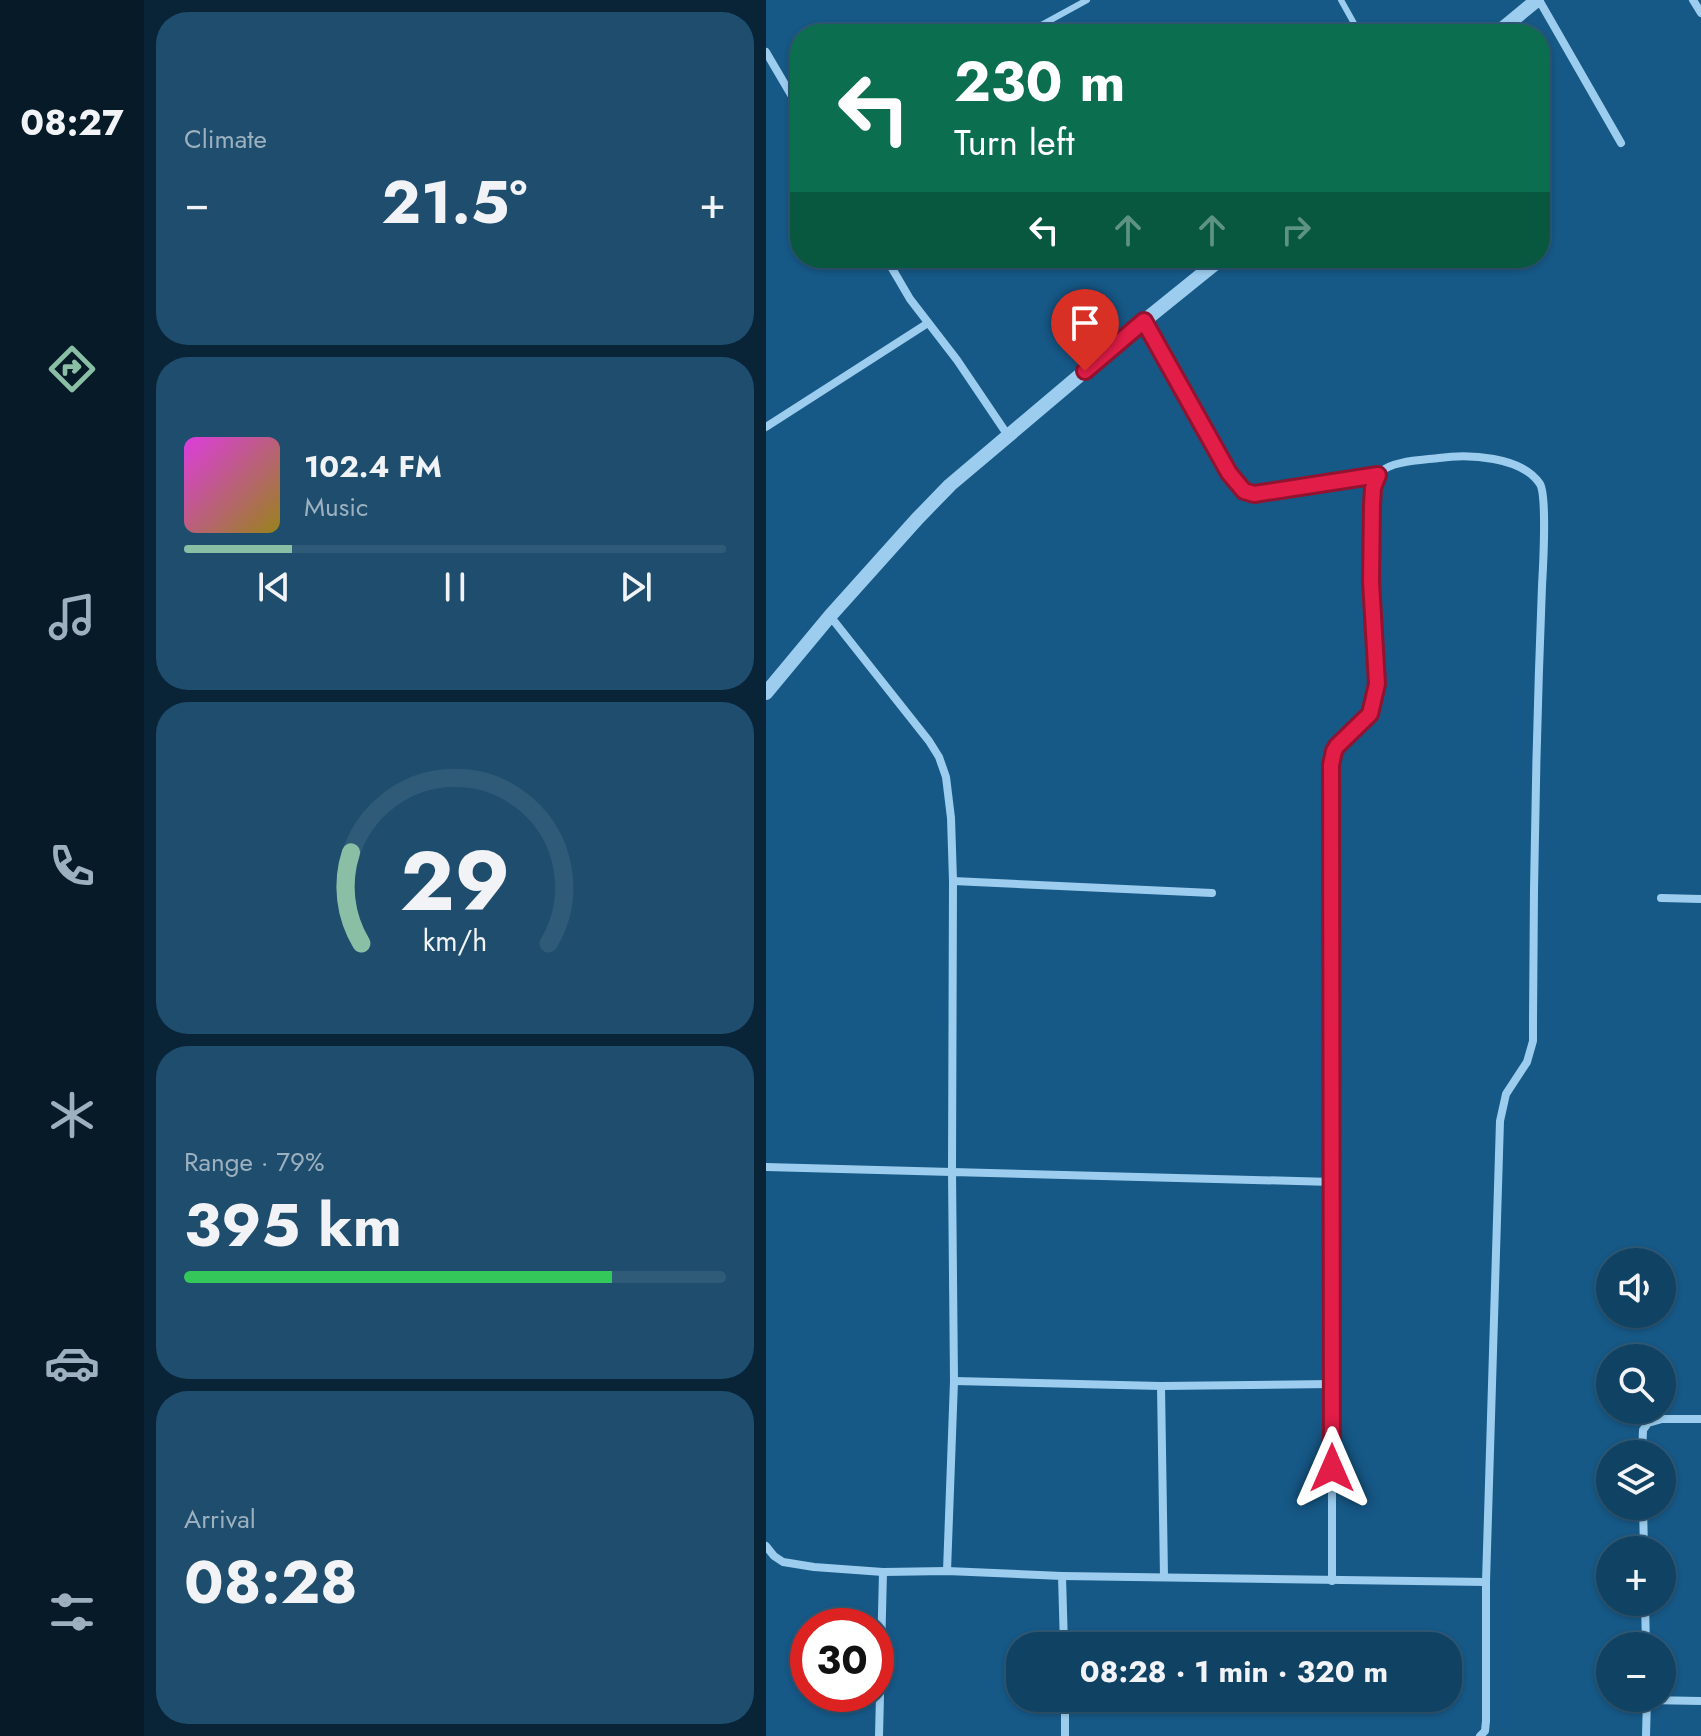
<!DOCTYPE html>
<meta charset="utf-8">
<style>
:root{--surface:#104264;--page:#1e4d6d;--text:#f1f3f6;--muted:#9cb0bf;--line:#305b78;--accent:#8abfa5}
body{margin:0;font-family:Jost,sans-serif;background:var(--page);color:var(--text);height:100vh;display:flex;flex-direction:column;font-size:30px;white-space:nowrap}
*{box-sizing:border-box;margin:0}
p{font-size:26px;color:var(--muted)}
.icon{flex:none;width:44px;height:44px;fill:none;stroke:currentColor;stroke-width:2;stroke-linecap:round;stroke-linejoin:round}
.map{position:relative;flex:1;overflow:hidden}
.panel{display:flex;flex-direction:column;gap:12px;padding:12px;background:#092437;width:622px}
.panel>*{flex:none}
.top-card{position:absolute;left:24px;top:24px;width:760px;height:244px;border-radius:32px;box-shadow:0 2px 6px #0004,0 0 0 2px var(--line);background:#0b6e4f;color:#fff;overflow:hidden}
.fabs{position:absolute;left:830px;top:1248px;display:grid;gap:16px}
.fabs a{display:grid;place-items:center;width:80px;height:80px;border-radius:50%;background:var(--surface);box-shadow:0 2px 6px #0004,0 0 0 2px var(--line);font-size:40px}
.speed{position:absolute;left:24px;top:1608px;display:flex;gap:16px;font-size:40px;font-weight:700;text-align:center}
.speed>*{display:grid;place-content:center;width:104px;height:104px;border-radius:50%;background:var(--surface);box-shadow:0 2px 6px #0004,0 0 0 2px var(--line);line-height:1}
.speed .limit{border:12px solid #d22;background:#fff;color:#111}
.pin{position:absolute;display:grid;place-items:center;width:68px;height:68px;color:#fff;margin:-82px -34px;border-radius:50% 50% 50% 0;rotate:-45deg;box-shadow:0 0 8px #0007}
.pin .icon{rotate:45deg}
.me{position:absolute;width:88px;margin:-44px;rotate:0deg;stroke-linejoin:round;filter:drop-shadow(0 0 6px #0008)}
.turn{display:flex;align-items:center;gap:28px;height:168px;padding:0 32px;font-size:36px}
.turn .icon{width:104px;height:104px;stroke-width:2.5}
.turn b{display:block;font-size:56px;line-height:68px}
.lanes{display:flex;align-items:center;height:76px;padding:0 32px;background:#0003;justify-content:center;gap:40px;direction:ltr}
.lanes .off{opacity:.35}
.big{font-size:60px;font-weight:700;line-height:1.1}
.panel .widget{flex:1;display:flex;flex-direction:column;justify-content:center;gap:12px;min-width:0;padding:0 28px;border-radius:32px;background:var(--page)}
.panel .dial{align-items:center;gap:0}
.dial svg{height:208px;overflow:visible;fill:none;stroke:var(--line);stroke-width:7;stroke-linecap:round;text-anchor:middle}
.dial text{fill:var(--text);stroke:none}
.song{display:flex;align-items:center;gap:24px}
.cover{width:96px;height:96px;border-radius:12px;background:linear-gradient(135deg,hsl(300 70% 55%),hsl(50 70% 35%))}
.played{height:8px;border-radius:4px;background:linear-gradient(90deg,var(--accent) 20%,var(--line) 20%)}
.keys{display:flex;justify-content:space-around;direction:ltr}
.heat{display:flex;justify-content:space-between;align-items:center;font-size:44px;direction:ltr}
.charge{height:12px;border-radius:6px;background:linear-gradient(90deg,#34c759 79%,var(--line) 0)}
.trip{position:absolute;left:240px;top:1632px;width:456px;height:80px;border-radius:32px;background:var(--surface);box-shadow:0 2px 6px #0004,0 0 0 2px var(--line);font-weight:700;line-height:80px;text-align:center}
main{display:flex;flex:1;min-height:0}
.tab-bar{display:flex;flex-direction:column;width:144px;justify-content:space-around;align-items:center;background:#061a28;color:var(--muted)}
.tab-bar .icon{width:56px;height:56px}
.tab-bar .selected{color:var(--accent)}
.tab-bar b{font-size:36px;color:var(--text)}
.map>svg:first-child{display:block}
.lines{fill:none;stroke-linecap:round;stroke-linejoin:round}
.service{stroke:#9ccdee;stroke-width:6}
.minor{stroke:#9ccdee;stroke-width:8}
.tertiary{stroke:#9ccdee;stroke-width:14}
.route-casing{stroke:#92132f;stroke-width:20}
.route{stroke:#e11d48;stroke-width:14}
</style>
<main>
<nav class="tab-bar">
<b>08:27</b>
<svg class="icon selected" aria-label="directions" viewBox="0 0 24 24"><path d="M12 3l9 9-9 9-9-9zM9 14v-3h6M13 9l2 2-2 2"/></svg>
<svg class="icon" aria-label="music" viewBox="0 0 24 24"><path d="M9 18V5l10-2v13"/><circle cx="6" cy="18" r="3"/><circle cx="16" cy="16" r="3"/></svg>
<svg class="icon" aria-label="phone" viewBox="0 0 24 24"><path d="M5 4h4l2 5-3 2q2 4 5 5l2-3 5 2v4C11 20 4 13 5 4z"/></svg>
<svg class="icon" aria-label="climate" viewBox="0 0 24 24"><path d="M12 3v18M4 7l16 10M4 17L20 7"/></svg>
<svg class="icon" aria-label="car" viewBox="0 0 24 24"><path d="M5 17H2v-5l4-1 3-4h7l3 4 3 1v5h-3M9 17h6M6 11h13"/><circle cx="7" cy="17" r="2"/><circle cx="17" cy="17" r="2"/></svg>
<svg class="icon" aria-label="filters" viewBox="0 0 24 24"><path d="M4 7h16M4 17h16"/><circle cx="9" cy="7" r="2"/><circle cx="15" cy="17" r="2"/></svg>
</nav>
<section class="panel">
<div class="widget"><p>Climate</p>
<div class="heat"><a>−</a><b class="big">21.5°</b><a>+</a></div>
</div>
<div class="widget">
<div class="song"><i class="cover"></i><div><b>102.4 FM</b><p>Music</p></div></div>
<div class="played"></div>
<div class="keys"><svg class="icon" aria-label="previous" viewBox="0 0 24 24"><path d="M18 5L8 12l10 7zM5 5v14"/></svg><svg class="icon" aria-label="pause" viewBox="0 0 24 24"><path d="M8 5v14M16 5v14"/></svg><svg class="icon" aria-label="next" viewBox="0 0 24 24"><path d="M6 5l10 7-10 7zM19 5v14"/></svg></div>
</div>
<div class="widget dial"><svg viewBox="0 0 100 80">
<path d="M14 69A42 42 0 1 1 86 69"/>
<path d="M14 69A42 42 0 0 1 10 34" stroke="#8abfa5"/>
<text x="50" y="56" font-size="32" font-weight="700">29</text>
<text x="50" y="72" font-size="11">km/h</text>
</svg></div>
<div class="widget"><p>Range · 79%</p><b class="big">395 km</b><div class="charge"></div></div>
<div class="widget"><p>Arrival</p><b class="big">08:28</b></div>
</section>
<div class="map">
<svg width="935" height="1736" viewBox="0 0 935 1736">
<rect width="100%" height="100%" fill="#165886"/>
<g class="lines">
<g class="service">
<polyline points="575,0 594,34"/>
<polyline points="259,34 321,0"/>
</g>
<g class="minor">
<polyline points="773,0 855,143"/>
<polyline points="927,0 935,13"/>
<polyline points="0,52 34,110"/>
<polyline points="120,258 144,299 191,360 243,437"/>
<polyline points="378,321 463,473 478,491 488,494 612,475"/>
<polyline points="0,427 162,323"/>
<polyline points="187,881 446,893"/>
<polyline points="895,898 935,899"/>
<polyline points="0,1167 186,1172 187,881 185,818 180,777 173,757 163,741 64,616"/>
<polyline points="566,1182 566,1581"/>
<polyline points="188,1381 395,1386 398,1577"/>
<polyline points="395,1386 566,1384"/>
<polyline points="876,1454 877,1430 882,1423 896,1419 935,1419"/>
<polyline points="877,1506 878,1550"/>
<polyline points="0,1546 8,1556 17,1562 48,1567 117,1572 181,1571 296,1576 298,1646"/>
<path d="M 181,1571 L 188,1381 L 186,1172 L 566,1182 L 565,765 L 568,751 L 571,746 L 604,714 L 611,684 L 605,581 L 607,488 C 609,483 611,477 615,472 C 624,461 658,460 673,458 C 702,454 756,456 774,484 C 781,496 777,569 776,586 C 770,738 767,889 767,1041 L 761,1062 L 740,1094 L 734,1121 L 720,1582 L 720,1721 L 719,1731 L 714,1736"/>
<polyline points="296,1576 720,1582"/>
<polyline points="879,1602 880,1646"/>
<polyline points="299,1698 299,1736"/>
<polyline points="881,1700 935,1701"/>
<polyline points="113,1736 117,1572"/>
<polyline points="880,1736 881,1698"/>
</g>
<g class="tertiary">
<polyline points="730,34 771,0"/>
<polyline points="0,693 64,616 151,519 184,485 378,321 456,258"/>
</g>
</g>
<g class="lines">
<defs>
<polyline id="route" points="319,371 378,321 463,473 478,491 488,494 612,475 607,488 606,505 605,581 611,684 604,714 571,746 568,751 565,765 566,1468"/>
</defs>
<use href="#route" class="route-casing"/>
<use href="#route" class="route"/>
</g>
</svg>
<div class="fabs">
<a><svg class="icon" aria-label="sound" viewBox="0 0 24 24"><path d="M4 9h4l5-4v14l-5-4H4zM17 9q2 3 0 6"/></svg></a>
<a><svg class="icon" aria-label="search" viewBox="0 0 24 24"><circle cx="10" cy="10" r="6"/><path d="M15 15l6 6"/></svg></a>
<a><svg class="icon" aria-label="layers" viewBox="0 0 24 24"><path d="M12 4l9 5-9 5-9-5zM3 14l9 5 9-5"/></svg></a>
<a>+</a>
<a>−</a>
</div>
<div class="speed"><div class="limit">30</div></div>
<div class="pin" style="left:319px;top:371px;background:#d93025"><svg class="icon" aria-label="arrive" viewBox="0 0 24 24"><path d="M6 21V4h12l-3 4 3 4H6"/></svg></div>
<svg class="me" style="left:566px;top:1468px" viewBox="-20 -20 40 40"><path d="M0-17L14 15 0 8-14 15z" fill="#e11d48" stroke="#fff" stroke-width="4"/></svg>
<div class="trip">08:28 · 1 min · 320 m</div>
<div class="top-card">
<div class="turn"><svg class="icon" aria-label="left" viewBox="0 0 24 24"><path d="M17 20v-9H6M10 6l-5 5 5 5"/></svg><div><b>230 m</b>Turn left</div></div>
<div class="lanes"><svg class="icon" aria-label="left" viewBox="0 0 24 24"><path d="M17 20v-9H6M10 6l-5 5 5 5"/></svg><svg class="icon off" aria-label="ahead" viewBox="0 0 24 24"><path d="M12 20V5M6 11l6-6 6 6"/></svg><svg class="icon off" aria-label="ahead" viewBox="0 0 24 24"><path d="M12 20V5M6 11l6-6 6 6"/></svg><svg class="icon off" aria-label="right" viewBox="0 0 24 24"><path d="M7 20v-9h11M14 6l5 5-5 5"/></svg></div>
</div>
</div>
</main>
